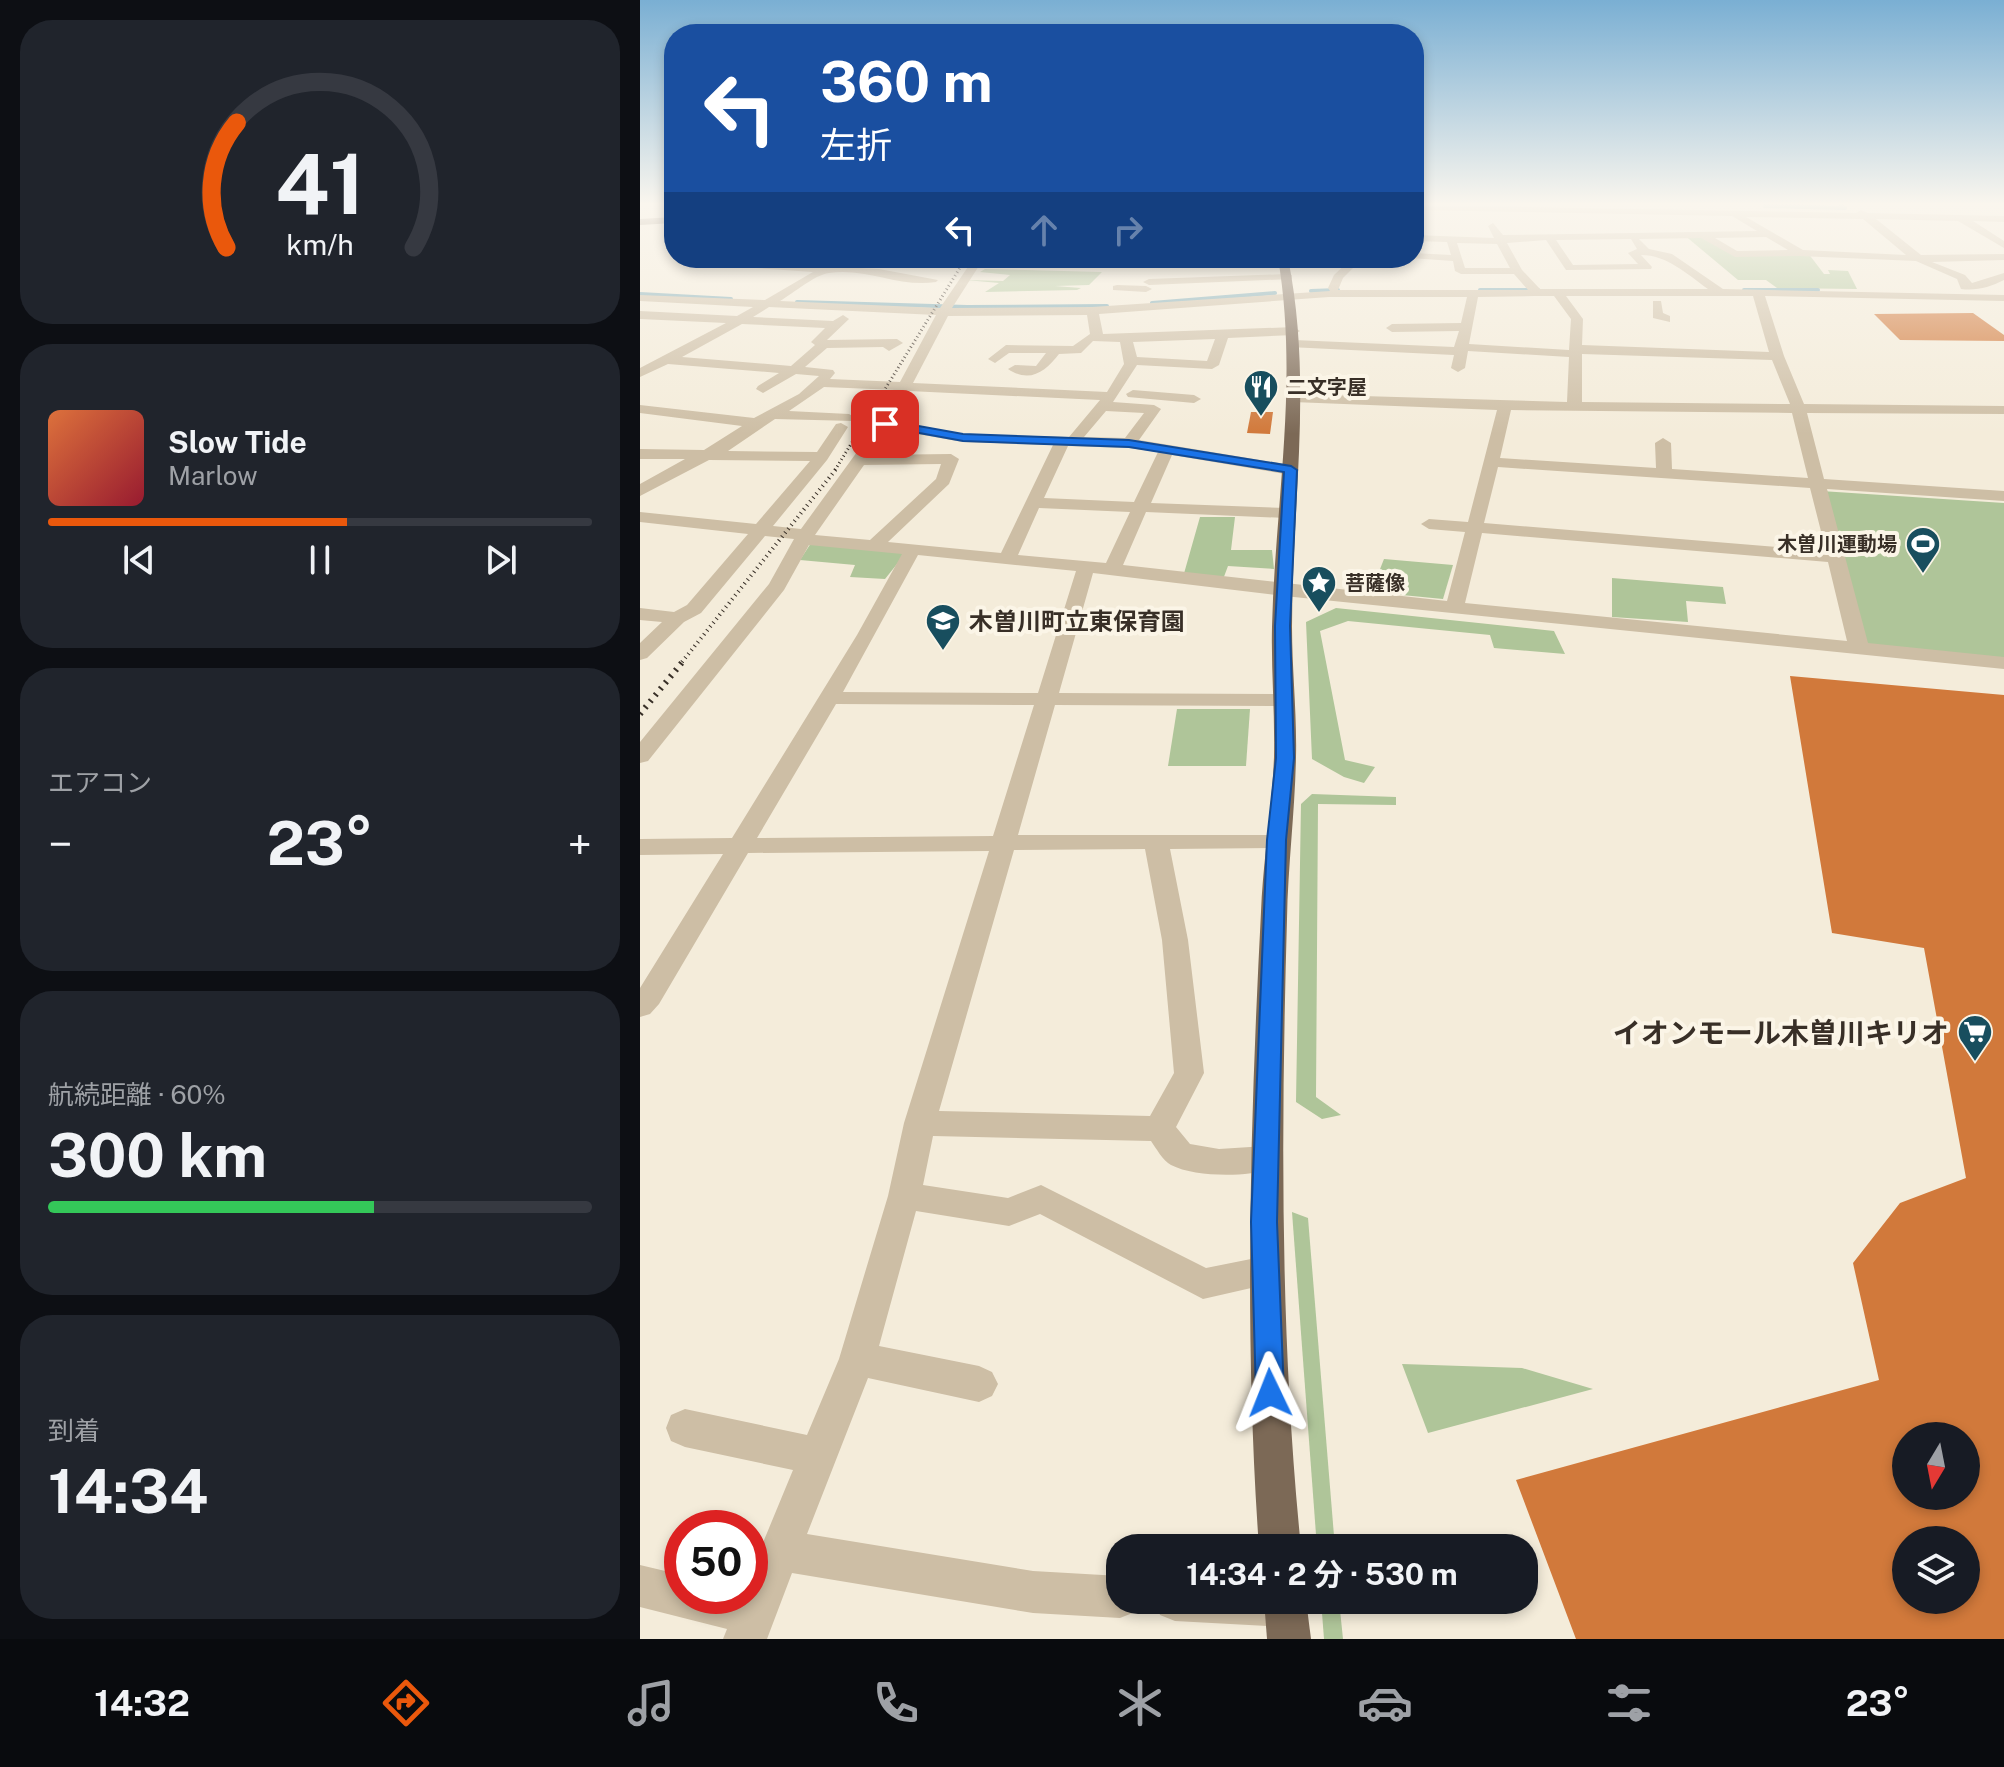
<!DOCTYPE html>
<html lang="ja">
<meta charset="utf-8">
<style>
:root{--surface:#171b24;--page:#20242c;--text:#f1f3f6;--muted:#9ea1a6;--line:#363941;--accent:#ea580c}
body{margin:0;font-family:"Public Sans","Noto Sans JP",sans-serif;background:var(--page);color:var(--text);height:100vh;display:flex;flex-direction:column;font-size:30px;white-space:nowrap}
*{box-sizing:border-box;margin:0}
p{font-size:26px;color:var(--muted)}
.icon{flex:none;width:44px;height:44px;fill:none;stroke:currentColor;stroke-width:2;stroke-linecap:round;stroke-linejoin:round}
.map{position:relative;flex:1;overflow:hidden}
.side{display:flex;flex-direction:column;gap:20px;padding:20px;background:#0d0f14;width:640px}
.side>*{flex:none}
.guide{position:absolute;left:24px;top:24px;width:760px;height:244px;border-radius:32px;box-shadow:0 4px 12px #0003;background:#1a4fa0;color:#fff;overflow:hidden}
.needle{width:52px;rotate:190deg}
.fabs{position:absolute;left:1252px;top:1422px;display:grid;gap:16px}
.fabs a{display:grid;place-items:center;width:88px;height:88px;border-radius:50%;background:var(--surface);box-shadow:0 4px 12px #0003;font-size:40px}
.speed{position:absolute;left:24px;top:1510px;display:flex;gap:16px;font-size:40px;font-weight:700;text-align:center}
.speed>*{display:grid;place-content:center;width:104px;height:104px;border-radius:50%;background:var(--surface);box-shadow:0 4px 12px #0003;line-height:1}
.speed .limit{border:12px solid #d22;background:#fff;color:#111}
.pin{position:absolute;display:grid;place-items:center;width:68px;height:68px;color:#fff;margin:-34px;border-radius:16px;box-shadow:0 4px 12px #0006}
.me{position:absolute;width:88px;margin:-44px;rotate:358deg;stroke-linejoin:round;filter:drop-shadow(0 0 6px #0008)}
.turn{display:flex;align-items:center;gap:28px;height:168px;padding:0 24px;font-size:36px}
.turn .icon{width:104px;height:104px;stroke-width:2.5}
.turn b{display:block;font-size:56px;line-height:68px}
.lanes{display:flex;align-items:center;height:76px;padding:0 24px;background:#0003;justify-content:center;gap:40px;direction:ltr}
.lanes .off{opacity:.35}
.big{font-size:60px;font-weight:700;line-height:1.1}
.side .tile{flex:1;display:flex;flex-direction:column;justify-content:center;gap:12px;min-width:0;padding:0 28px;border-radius:32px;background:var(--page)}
.side .dial{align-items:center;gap:0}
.dial svg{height:208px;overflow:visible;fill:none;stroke:var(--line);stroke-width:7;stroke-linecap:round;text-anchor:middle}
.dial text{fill:var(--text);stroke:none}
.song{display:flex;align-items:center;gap:24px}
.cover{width:96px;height:96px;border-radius:12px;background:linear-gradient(135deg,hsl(20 70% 55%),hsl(350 70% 35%))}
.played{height:8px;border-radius:4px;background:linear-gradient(90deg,var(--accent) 55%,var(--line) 55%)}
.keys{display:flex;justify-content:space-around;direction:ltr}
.heat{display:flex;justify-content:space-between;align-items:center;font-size:44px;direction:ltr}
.charge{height:12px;border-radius:6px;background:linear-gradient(90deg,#34c759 60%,var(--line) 0)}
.trip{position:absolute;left:466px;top:1534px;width:432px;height:80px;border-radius:32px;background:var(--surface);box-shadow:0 4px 12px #0003;font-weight:700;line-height:80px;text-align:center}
.tab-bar{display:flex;height:128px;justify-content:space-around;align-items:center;background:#090b0e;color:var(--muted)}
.tab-bar .icon{width:56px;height:56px}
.tab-bar .selected{color:var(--accent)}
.tab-bar b{font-size:36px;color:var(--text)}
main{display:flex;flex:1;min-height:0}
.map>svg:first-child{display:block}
.green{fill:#afc599}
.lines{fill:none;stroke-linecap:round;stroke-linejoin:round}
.stream{stroke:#76a7b4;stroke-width:4}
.building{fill:#d1793b;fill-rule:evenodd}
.minor{fill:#cdbea5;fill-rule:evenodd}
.major{fill:#7c6956;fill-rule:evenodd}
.rail-far2{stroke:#382f27;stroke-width:3;stroke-dasharray:1 3;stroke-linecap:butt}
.rail-far1{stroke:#382f27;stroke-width:4;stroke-dasharray:1 4;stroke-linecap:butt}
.rail{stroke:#382f27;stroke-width:6;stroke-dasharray:2 6;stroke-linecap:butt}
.route{fill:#1a73e8;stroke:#114b97;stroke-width:2}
.labels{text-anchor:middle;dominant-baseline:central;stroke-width:8;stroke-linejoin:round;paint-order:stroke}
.far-poi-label{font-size:20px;font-weight:bold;fill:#382f27;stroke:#fbf5e7;text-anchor:start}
.poi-label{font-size:24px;font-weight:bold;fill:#382f27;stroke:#fbf5e7;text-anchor:start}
.near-poi-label{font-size:28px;font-weight:bold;fill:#382f27;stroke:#fbf5e7;text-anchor:end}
</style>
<main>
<section class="side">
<div class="tile dial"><svg viewBox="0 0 100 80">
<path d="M14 69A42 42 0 1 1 86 69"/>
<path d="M14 69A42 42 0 0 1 18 21" stroke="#ea580c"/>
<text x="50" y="56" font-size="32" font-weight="700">41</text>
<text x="50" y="72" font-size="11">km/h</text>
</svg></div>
<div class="tile">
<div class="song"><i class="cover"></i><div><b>Slow Tide</b><p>Marlow</p></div></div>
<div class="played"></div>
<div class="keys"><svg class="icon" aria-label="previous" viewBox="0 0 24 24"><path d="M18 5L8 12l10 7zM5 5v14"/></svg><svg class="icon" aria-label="pause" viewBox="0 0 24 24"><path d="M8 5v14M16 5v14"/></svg><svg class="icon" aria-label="next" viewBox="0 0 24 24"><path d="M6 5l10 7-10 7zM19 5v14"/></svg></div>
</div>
<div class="tile"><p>エアコン</p>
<div class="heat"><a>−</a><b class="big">23°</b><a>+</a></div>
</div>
<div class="tile"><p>航続距離 · 60%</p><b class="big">300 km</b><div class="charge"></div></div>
<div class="tile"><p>到着</p><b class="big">14:34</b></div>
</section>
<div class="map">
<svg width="1364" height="1639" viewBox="0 0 1364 1639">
<rect width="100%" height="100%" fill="#f4ecda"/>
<g class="green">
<polygon points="1043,234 1061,234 1095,254 1168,253 1184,274 1190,274 1188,270 1208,271 1217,289 1137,288 1126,280 1098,280"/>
<polygon points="104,258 258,258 252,263 178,260 170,266 99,264"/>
<polygon points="345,269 462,272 449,285 415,286 441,288 437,290 345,292 359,283 326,280 363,281 370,275 340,272"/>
<polygon points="1181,491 1364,503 1364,663 1219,648"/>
<polygon points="560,517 595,517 591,550 632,550 634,569 588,566 582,582 543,577"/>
<polygon points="173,540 269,549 245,579 210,577 215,565 160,560"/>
<polygon points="744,559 813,565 803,599 731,592"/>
<polygon points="972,578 1083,587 1086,604 1046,601 1048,622 972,617"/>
<polygon points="696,608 914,631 925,654 854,648 850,635 708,621 680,631 705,760 735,767 724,783 704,777 672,759 666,622"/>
<polygon points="537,709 610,709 606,766 528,766"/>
<polygon points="672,794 756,797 756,805 678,804 676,1097 701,1115 682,1119 656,1102 661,804"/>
<polygon points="652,1212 668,1218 695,1548 677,1548"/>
<polygon points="762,1364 882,1368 953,1389 788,1433"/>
<polygon points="681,1600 699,1600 703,1639 684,1639"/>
</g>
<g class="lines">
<g class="stream">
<polyline points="1125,206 1205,208 1201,205"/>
<polyline points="840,290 898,290"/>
<polyline points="1104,290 1178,290"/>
<polyline points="671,291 698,290"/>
<polyline points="0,294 91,299"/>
<polyline points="157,302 327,307 467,306"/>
<polyline points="512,303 635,293"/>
</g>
</g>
<g class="building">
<polygon points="1333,313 1364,335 1364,341 1260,340 1234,314"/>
<polygon points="611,412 633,412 630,434 607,433"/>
<path d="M 1150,676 L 1364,695 L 1364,1639 L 936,1639 L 876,1480 L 1239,1380 L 1213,1263 L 1260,1203 L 1326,1178 L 1284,948 L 1192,933 ZM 1266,1436 L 1326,1436 L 1326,1496 L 1266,1496 ZM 1266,1540 L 1326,1540 L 1326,1600 L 1266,1600 Z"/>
</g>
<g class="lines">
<g class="minor">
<path d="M 774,205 L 1216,213 L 1221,210 L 1228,213 L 1364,216 L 1364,222 L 1333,221 L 1364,241 L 1364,248 L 1318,221 L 1236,219 L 1281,255 L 1364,254 L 1364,260 L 1292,262 L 1325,275 L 1332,283 L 1364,273 L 1364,280 C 1350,287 1337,291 1321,289 L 1317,279 L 1276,261 L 1159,256 L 1095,257 L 1061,238 L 999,239 L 1009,249 L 1032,254 L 1083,289 L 1364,295 L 1364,301 L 1125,296 L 1144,356 L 1164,404 L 1364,406 L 1364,414 L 1167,413 L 1184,479 L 1364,491 L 1364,501 L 1187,489 L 1228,643 L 1364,657 L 1364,669 L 644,596 L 453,573 L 419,693 L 643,694 L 654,700 L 643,706 L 415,705 L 378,835 L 645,835 L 648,840 L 645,845 L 636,848 L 530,849 L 548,940 L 564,1073 L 536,1127 L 550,1144 L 579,1149 L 626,1146 L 637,1150 L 642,1159 L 637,1168 C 611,1177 556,1178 531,1165 C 523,1161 516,1148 511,1141 L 293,1136 L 283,1185 L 368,1198 L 401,1185 L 566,1268 L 626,1256 L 638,1260 L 643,1271 L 638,1282 L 563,1299 L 400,1214 L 369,1226 L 276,1211 L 239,1346 L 339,1366 L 352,1372 L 358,1384 L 352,1396 L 339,1402 L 228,1378 L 167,1534 L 393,1571 L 480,1576 L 480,1600 L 500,1600 L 495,1612 L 480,1618 L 393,1613 L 152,1573 L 127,1639 L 83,1639 L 87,1629 L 0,1607 L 0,1565 L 42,1575 L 42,1596 L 110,1596 L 110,1574 L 153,1470 L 45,1447 L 31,1441 L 26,1428 L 31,1415 L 45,1409 L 167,1435 L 199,1359 L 248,1196 L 264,1123 L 349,851 L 108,853 L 19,1004 L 10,1014 L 0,1017 L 0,988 L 83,854 L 0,855 L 0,839 L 92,838 L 217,635 L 262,554 L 169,545 L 144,590 L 8,761 L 0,763 L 0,742 L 129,584 L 154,539 L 125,536 L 61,613 L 44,622 L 7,658 L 0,660 L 0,643 L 22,622 L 0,620 L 0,608 L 34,612 L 47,605 L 108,534 L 0,522 L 0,512 L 116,524 L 170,461 L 69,460 L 0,496 L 0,484 L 45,459 L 0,459 L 0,449 L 64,450 L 102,426 L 0,413 L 0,405 L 114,418 L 159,394 L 179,376 L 156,374 L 123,393 L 116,389 L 118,386 L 139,373 L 28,364 L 0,377 L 0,368 L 86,323 L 0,319 L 0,311 L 97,316 L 113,307 L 0,301 L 0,295 L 125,300 L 173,272 L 87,266 L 87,262 L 91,261 L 239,269 L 298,280 L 296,282 C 260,288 225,267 189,273 C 174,275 154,293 140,301 L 300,308 L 334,258 L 344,258 L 312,308 L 452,307 L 690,291 L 688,288 L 694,275 L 712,258 L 723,258 L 703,278 L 698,290 L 888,290 L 874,274 L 821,274 L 815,271 L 813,261 L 770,258 L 774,258 L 774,253 L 811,255 L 807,242 L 774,241 L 774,235 L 854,238 L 848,226 L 853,223 L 863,235 L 1117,231 L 1092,216 L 774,210 ZM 1106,217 L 1223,219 L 1266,255 L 1163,250 ZM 1126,237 L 1148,250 L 1097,251 L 1075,238 ZM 991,239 L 997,249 L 988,253 L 998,264 L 933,265 L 916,240 ZM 906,240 L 926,270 L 1011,269 L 1012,267 L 1001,255 C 1027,255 1047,274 1068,289 L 900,289 L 882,270 L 867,243 ZM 817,243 L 857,244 L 870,268 L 825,268 ZM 894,296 L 914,296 L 931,319 L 929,350 L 829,344 L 838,297 ZM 926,296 L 1113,296 L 1129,352 L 942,345 L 943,319 ZM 689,297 L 827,297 L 821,323 L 752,324 L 746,328 L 752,332 L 819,331 L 814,347 L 654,340 L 648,344 L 649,347 L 814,355 L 811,368 L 818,372 L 825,368 L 828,351 L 929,357 L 927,402 L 653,394 L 646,398 L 653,402 L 857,410 L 828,522 L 789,519 L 781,524 L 789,529 L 825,532 L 807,601 L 483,565 L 506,512 L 646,518 L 654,513 L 646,508 L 511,503 L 532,455 L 651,475 L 659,470 L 651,465 L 499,440 L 521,409 L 514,405 L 473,402 L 497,365 L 572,369 L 579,365 L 588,338 L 654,335 L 660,331 L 654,327 L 463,334 L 459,314 ZM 129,307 L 296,315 L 260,382 L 190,379 L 195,373 L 193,370 L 165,367 L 187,348 L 243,347 L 249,351 L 263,343 L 257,339 L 187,340 L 209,319 L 203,315 L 193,321 L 113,317 ZM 447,315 L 450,334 L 433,346 L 366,345 L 348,359 L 355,363 L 369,353 L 406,353 L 396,366 L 375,365 L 368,369 C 390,384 406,371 419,354 L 441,353 L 453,341 L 480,342 L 484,364 L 467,392 L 273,383 L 308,316 ZM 102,324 L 185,328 L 171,342 L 175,345 L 151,366 L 42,357 ZM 575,339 L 567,361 L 497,357 L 493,342 ZM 942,354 L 1132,360 L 1150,404 L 942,402 ZM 184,387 L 256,390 L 238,423 L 161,529 L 133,526 L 187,460 L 208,427 L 201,423 L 196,424 L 177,452 L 88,451 L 135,419 L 214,421 L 216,418 L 209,414 L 149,411 ZM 269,391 L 460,400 L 429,437 L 323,434 L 254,421 ZM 871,410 L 1152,413 L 1168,478 L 1032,469 L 1031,443 L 1023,438 L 1015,443 L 1016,468 L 860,458 ZM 466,411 L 504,413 L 485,438 L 444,437 ZM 249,429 L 323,442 L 413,445 L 361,553 L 248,542 L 309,484 L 319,459 L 311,454 L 230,455 ZM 428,446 L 489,448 L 518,452 L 494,502 L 404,498 ZM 301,464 L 296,479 L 230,540 L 175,535 L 224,465 ZM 858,467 L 1170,488 L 1186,551 L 844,523 ZM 399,508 L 490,512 L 466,563 L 378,555 ZM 842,533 L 1188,562 L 1207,641 L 825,603 ZM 278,555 L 436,571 L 398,693 L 203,692 ZM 196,704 L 394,705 L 353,836 L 117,838 ZM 505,849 L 522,940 L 534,1073 L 510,1116 L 299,1111 L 374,850 Z"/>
<polygon points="648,274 652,275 652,279 509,285 503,282 509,279"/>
<polygon points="477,285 506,286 512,289 506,292 473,290 473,286"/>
<polygon points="1013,301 1021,301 1023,313 1030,316 1030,322 1013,318"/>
<polygon points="493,390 554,395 561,399 554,403 488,397 486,394"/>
<polygon points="514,1600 665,1600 667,1606 661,1621 646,1627 535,1621 520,1615"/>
</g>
<g class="major">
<polygon points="34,217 34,223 0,225 0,219"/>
<path d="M 638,258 L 648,258 C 673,383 652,501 652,627 C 652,670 657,713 656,757 C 655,811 648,865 647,919 C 641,1129 640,1338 661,1548 L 619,1548 C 604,1336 610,1124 621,912 C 623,860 632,809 634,757 C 635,713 631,670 632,627 C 635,503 659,382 638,258 Z"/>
<polygon points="624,1600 666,1600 671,1639 627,1639"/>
</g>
<polyline class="rail-far2" points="195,470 326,258"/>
<polyline class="rail-far1" points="42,662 197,468"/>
<polyline class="rail" points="0,714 44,660"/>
</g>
<linearGradient id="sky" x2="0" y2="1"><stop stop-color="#7aafd3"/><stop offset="0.47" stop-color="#faf6ee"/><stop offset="1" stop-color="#faf6ee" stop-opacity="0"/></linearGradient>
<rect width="1364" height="434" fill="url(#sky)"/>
<polygon class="route" points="245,420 323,434 489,440 651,466 657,470 650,626 654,758 646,840 637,1222 644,1393 640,1402 630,1406 620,1402 616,1393 611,1222 627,840 636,758 635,626 644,472 489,447 323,441 241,426 239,424"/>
<defs>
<symbol id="restaurant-pin" viewBox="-11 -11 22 30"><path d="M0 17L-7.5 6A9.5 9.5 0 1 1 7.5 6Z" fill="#184e5e" stroke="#fbf5e7"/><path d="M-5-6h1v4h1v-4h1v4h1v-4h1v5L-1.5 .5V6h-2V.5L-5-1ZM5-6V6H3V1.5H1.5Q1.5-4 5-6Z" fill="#fff"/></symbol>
<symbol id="stadium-pin" viewBox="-11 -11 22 30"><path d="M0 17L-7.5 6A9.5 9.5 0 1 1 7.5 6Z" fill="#184e5e" stroke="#fbf5e7"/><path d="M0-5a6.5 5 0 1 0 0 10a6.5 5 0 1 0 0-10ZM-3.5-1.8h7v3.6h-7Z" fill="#fff"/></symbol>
<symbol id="sight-pin" viewBox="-11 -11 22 30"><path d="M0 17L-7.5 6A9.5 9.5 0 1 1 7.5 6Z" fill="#184e5e" stroke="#fbf5e7"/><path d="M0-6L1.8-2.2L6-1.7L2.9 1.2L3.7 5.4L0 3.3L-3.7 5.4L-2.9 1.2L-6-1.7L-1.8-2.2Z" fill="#fff"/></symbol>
<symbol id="school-pin" viewBox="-11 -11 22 30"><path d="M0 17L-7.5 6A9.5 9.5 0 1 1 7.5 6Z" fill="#184e5e" stroke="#fbf5e7"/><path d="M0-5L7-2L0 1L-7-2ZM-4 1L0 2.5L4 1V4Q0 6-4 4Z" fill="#fff"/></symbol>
<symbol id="supermarket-pin" viewBox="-11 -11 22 30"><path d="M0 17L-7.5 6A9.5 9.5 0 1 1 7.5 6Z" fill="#184e5e" stroke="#fbf5e7"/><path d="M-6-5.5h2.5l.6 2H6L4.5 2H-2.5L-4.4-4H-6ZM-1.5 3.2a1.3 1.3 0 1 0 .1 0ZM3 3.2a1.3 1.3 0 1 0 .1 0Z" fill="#fff"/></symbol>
</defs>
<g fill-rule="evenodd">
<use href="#restaurant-pin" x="601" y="367" width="40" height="54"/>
<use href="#stadium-pin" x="1263" y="524" width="40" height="54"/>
<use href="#sight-pin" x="659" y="563" width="40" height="54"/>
<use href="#school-pin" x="283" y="601" width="40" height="54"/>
<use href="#supermarket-pin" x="1315" y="1012" width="40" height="54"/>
</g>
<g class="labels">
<g class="far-poi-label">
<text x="647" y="387">二文字屋</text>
<text x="1257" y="544" text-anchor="end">木曽川運動場</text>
<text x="705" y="583">菩薩像</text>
</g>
<g class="poi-label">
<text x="329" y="621">木曽川町立東保育園</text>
</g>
<g class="near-poi-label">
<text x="1309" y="1032">イオンモール木曽川キリオ</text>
</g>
</g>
</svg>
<div class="fabs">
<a><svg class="needle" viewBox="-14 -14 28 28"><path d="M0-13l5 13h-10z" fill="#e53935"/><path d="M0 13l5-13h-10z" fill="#9ea1a6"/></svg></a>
<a><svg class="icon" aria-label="layers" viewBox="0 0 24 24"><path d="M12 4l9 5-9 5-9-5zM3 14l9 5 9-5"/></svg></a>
</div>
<div class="speed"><div class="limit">50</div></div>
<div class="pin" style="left:245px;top:424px;background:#d93025"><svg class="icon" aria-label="arrive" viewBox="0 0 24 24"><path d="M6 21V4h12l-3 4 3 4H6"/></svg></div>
<svg class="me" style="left:630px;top:1393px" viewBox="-20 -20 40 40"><path d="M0-17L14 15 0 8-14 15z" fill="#1a73e8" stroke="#fff" stroke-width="4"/></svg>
<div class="trip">14:34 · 2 分 · 530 m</div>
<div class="guide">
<div class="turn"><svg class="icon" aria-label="left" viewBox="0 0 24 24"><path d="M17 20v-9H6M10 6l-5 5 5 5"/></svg><div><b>360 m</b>左折</div></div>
<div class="lanes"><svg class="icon" aria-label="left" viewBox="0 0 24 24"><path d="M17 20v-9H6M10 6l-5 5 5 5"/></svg><svg class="icon off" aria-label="ahead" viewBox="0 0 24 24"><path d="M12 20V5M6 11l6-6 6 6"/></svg><svg class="icon off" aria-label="right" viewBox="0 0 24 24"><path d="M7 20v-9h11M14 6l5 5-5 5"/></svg></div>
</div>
</div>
</main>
<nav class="tab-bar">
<b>14:32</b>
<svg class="icon selected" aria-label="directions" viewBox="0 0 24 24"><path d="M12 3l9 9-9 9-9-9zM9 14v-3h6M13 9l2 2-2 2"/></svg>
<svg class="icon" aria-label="music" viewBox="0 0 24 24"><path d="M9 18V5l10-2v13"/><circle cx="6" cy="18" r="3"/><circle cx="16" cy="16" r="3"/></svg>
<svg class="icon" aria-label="phone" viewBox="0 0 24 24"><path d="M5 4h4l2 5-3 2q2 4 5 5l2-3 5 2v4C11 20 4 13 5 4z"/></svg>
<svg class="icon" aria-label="climate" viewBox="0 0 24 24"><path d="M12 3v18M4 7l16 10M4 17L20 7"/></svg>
<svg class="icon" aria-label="car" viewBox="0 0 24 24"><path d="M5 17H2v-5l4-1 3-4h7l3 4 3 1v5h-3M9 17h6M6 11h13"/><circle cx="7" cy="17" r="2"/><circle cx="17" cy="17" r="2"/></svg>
<svg class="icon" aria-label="filters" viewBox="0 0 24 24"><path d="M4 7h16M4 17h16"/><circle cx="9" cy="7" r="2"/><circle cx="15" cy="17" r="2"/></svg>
<b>23°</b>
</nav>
